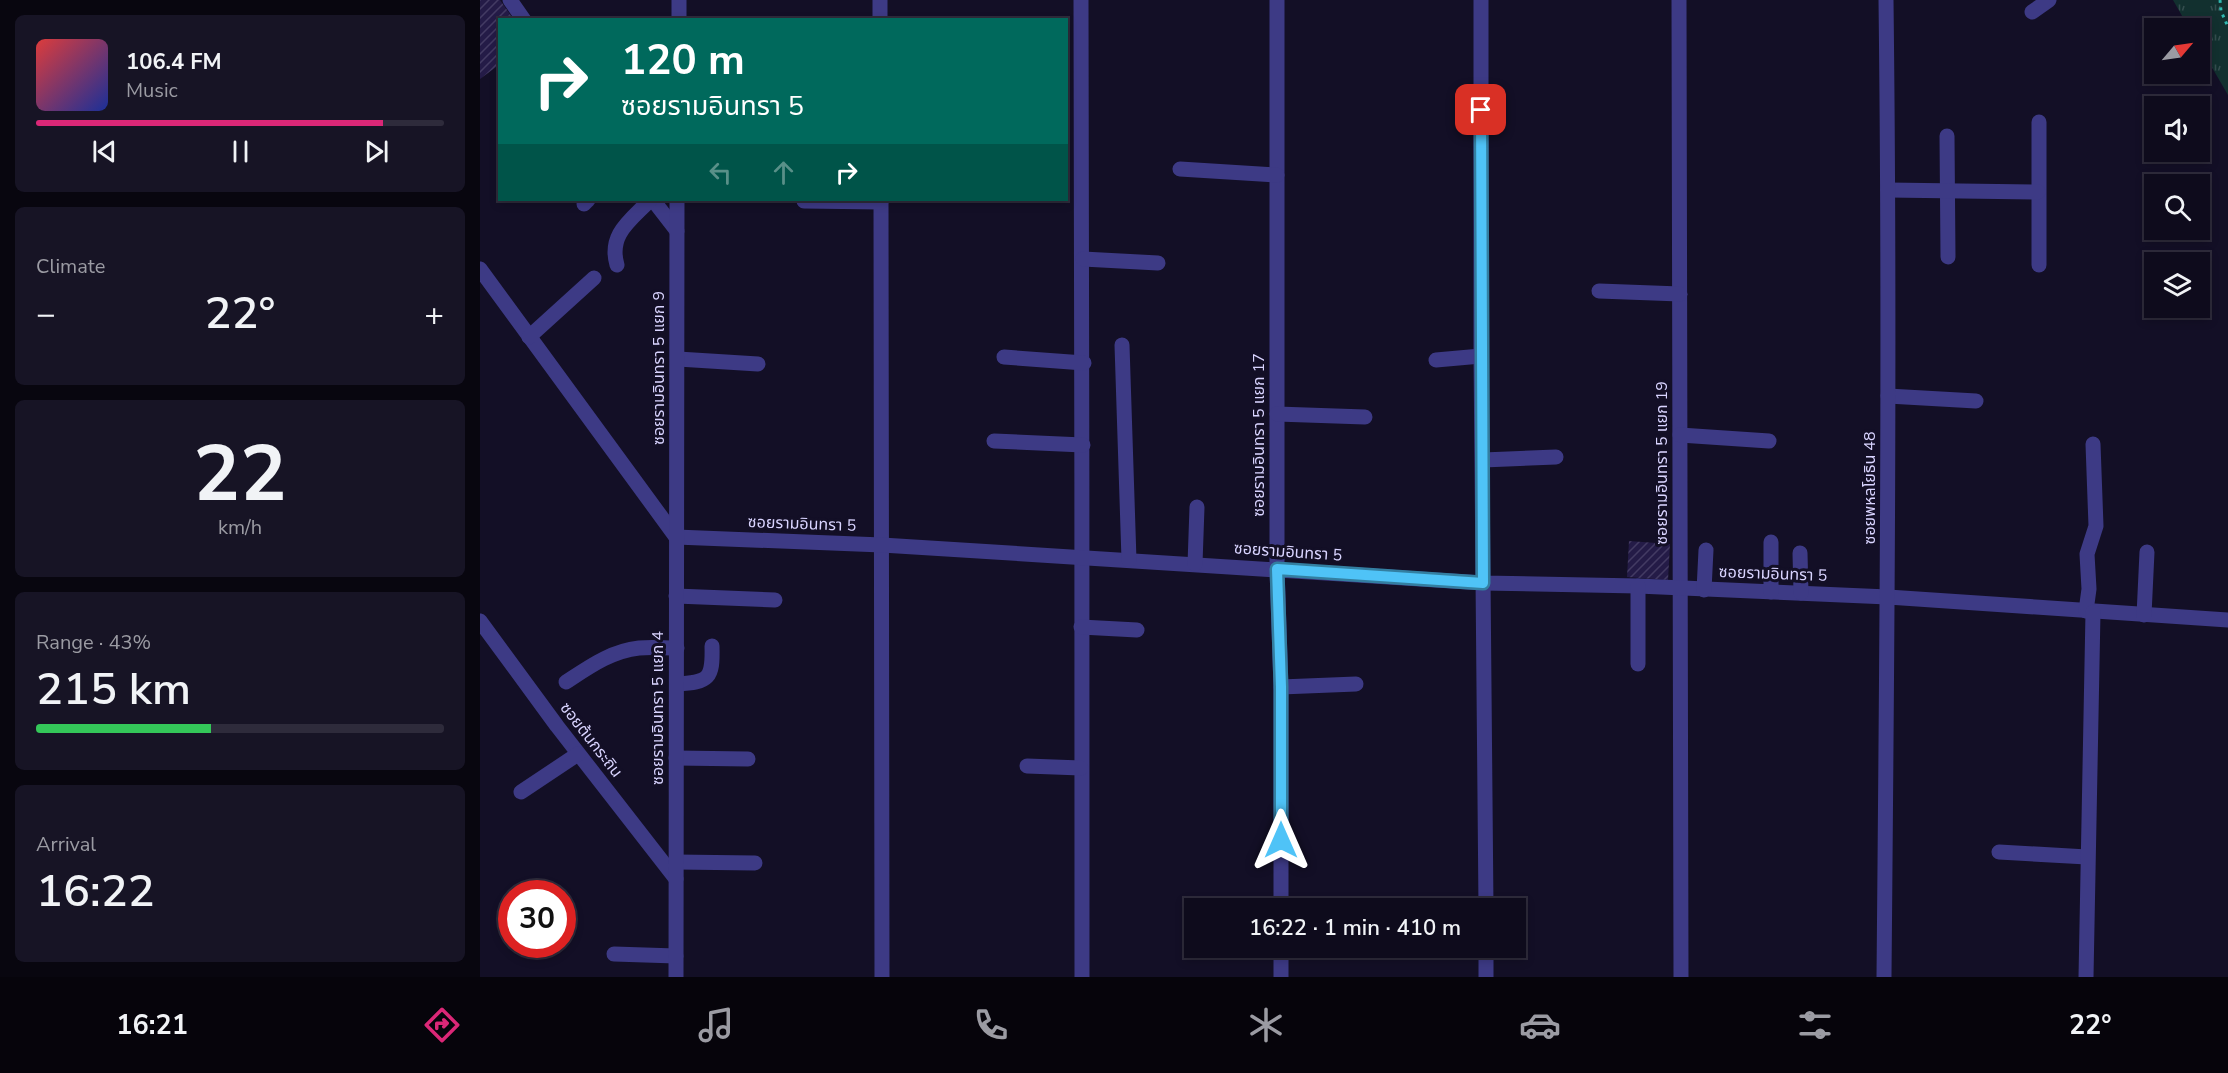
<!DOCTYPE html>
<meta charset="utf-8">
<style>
:root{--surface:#0e0b1c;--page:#171425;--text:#f1f3f6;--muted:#9b9ba3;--line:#2e2b3b;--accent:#db2777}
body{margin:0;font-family:"Nunito Sans","Noto Sans Thai",sans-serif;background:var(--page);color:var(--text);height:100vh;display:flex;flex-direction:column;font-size:22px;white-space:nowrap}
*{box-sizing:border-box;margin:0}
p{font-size:20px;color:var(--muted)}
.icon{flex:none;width:33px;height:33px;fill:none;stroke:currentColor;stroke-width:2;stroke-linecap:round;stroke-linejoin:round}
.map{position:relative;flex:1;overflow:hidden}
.drawer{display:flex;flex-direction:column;gap:15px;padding:15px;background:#08060f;width:480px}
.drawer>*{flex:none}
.hud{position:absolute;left:18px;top:18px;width:570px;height:183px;border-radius:0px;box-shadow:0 3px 9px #0003,0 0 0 2px var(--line);background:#00695c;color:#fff;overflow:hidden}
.needle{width:39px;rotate:61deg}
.fabs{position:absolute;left:1664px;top:18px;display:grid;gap:12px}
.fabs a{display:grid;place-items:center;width:66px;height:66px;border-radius:0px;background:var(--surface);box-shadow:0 3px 9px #0003,0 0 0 2px var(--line);font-size:30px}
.speed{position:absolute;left:18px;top:880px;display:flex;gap:12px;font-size:30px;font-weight:700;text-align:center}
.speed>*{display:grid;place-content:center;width:78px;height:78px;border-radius:50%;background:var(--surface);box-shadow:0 3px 9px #0003,0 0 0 2px var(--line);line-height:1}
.speed .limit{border:9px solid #d22;background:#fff;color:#111}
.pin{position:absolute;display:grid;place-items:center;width:51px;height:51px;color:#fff;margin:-26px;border-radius:12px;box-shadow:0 3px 9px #0006}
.me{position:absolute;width:66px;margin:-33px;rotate:0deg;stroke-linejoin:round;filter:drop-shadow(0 0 4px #0008)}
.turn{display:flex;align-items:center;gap:21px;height:126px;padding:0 24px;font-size:27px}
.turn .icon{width:78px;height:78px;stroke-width:2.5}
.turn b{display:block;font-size:42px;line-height:51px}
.lanes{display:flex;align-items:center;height:57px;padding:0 24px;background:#0003;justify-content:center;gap:30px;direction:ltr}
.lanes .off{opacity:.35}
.big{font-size:45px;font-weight:600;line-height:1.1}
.drawer .card{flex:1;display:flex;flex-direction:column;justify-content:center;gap:9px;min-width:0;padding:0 21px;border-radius:9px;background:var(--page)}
.drawer .dial{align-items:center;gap:0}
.dial b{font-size:78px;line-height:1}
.song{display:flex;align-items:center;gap:18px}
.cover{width:72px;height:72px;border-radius:9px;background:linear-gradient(135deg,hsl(0 70% 55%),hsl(230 70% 35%))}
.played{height:6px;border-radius:3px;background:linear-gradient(90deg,var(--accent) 85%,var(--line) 85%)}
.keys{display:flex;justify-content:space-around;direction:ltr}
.heat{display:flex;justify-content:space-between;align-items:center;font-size:33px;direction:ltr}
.charge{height:9px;border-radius:4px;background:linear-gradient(90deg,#34c759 43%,var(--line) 0)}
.trip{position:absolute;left:704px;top:898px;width:342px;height:60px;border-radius:0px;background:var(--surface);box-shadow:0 3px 9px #0003,0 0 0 2px var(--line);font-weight:600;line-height:60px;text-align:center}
.tabs{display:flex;height:96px;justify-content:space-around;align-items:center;background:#06040b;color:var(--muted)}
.tabs .icon{width:42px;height:42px}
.tabs .active{color:var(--accent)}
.tabs b{font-size:27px;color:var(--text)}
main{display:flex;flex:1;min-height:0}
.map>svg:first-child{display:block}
.grass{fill:url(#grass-tufts)}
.building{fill:url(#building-hatch)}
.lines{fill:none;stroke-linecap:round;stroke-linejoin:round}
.path{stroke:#2fb8b0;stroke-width:3;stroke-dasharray:3 4.5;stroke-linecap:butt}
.minor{stroke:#3d3a85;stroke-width:15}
.route-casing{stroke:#337fa1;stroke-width:15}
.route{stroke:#4fc3f7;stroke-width:10}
.labels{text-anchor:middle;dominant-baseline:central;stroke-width:6;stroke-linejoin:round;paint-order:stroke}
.street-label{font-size:16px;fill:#d9d4ff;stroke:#130f26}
</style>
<main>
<section class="drawer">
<div class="card">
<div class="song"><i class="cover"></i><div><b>106.4 FM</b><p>Music</p></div></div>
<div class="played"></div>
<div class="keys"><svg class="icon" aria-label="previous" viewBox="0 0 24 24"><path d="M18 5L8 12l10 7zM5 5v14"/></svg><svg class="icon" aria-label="pause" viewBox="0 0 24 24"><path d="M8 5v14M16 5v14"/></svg><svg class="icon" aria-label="next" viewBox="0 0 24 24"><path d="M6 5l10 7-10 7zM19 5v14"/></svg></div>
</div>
<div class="card"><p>Climate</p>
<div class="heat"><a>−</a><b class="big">22°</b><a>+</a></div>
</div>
<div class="card dial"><b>22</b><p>km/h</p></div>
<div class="card"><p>Range · 43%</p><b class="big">215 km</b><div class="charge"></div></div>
<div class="card"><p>Arrival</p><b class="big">16:22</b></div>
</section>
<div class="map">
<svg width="1748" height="977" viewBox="0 0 1748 977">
<defs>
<pattern id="grass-tufts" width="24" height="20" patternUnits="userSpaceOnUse" patternTransform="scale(1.5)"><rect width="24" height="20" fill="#12302f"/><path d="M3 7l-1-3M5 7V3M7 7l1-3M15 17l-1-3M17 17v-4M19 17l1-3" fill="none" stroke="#344d4e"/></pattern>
<pattern id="building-hatch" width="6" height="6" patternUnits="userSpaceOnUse" patternTransform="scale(1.5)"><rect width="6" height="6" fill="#241b47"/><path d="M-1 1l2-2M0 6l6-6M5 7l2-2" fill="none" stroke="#433b63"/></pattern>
</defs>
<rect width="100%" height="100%" fill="#130f26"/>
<polygon class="grass" points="1693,0 1748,0 1748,95 1719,45 1719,28 1709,28"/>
<g class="building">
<polygon points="0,0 20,0 34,20 20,20 20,64 0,79"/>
<polygon points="1149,541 1190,544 1188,580 1147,577"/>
</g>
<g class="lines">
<polyline class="path" points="1740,0 1741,11 1748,27"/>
<g class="minor">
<polyline points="30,0 44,20"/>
<polyline points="400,0 400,20"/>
<path d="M 601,0 C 603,326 601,651 602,977"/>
<polyline points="797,0 797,569 801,687 801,909"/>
<polyline points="1001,0 1001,356 1006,909"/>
<polyline points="1199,0 1201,977"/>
<polyline points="1552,12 1569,0"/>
<polyline points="199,20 199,0"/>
<polyline points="1559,122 1559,265"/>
<polyline points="1467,136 1468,257"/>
<polyline points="700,169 797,175"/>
<polyline points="1408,190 1558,192"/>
<polyline points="173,200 197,231"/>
<polyline points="401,200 402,977"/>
<polyline points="324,201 401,202"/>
<polyline points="104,204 108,200"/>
<polyline points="603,259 678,263"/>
<path d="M 137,265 C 128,234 151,220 170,200"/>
<polyline points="0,269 196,537 402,545 1003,583 1158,586 1408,597 1748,620"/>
<polyline points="1119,291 1200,294"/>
<polyline points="49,337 114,278"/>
<polyline points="642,345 649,560"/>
<polyline points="524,357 604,363"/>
<polyline points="198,359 278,364"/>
<polyline points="956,360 1001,356"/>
<polyline points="1408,396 1496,401"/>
<polyline points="797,414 885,417"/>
<polyline points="1200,435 1289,441"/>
<polyline points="514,441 603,445"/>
<polyline points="1003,460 1076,457"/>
<polyline points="1291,542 1291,592"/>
<polyline points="1320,553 1321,593"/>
<polyline points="715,564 717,507"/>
<polyline points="1158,586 1158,664"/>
<polyline points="1224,590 1226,550"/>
<polyline points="196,596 295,600"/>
<polyline points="1606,611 1609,589 1607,554 1616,526 1613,444"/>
<polyline points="1664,615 1667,552"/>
<polyline points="0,621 77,726 196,879"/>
<polyline points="601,627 657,630"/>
<path d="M 86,682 C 109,667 131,651 159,648 C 171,647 184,648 197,648"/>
<path d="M 197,684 C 229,682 233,679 232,646"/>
<polyline points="801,687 876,684"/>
<polyline points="196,758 268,759"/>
<polyline points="547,766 601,768"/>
<polyline points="41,792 98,754"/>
<polyline points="1519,852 1607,857"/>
<polyline points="196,862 275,863"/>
<polyline points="1006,948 1006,977"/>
<polyline points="134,954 196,956"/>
<polyline points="196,977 197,200"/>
<polyline points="801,977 801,948"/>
<path d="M 1404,977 C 1407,651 1410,326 1406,0"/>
<polyline points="1606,977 1613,612"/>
</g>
</g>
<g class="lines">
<defs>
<polyline id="route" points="801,840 801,687 797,569 1003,583 1001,110"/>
</defs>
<use href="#route" class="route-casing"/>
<use href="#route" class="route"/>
</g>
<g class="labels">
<g class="street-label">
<text transform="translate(179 368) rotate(-90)">ซอยรามอินทรา 5 แยก 9</text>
<text transform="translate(779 435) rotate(-90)">ซอยรามอินทรา 5 แยก 17</text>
<text transform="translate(1182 463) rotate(-90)">ซอยรามอินทรา 5 แยก 19</text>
<text transform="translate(1390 488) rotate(-90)">ซอยพหลโยธิน 48</text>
<text transform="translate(322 524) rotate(2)">ซอยรามอินทรา 5</text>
<text transform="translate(808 552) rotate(4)">ซอยรามอินทรา 5</text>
<text transform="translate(1293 574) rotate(2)">ซอยรามอินทรา 5</text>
<text transform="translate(178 708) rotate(-90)">ซอยรามอินทรา 5 แยก 4</text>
<text transform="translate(111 740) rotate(52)">ซอยต้นกระถิน</text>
</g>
</g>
</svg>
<div class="fabs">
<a><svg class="needle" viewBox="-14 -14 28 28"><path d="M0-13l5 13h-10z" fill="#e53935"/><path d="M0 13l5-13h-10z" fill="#9b9ba3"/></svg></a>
<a><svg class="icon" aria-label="sound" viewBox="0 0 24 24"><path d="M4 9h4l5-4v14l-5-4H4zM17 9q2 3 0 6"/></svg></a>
<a><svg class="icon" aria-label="search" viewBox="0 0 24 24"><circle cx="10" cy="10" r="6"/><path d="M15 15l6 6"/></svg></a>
<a><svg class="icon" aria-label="layers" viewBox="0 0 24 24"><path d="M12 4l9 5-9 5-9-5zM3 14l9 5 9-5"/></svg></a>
</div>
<div class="speed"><div class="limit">30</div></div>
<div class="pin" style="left:1001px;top:110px;background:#d93025"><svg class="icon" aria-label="arrive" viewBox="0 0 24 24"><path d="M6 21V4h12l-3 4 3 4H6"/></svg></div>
<svg class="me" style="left:801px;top:840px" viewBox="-20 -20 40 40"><path d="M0-17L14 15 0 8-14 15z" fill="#4fc3f7" stroke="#fff" stroke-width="4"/></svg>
<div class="trip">16:22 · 1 min · 410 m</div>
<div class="hud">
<div class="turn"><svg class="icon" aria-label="right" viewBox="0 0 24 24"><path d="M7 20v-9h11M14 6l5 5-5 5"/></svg><div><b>120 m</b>ซอยรามอินทรา 5</div></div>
<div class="lanes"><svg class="icon off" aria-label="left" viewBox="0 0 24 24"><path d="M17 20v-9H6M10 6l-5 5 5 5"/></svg><svg class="icon off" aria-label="ahead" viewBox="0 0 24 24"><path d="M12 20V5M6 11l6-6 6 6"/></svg><svg class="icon" aria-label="right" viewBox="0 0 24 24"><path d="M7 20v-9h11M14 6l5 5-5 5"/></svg></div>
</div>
</div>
</main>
<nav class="tabs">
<b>16:21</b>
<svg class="icon active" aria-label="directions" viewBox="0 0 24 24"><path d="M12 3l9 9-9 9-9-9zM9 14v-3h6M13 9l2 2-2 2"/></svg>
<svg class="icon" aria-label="music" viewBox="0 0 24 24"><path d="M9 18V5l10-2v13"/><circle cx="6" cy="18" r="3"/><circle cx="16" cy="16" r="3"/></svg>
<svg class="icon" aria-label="phone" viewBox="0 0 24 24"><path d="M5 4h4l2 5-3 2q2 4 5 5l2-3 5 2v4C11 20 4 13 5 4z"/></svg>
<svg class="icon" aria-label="climate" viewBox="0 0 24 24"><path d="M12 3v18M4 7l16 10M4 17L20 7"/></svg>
<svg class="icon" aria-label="car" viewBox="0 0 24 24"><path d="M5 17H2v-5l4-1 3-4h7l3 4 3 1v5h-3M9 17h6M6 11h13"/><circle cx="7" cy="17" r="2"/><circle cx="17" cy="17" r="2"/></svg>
<svg class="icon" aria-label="filters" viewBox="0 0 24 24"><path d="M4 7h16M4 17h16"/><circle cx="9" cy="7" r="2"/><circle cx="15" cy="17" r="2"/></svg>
<b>22°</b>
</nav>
